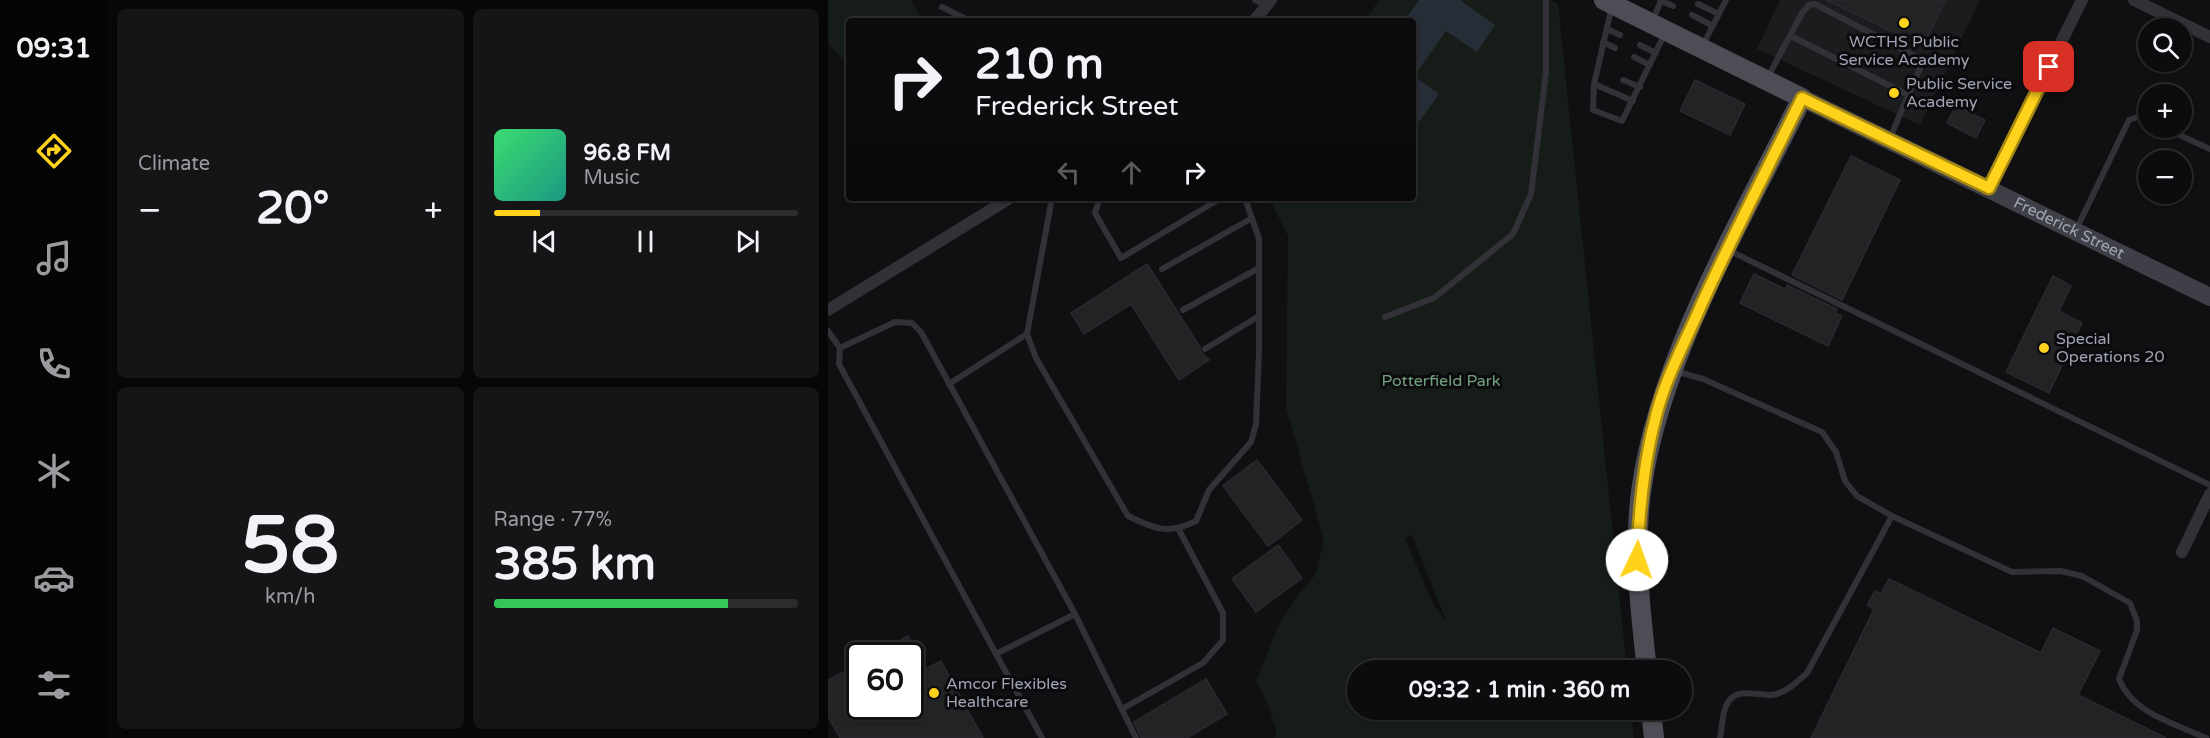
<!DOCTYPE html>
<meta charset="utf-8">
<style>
:root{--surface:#0c0c0e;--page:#151517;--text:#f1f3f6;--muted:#9a9b9e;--line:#2c2c2e;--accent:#ffd21b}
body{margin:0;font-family:"Varela Round",sans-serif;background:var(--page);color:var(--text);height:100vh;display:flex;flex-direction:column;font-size:22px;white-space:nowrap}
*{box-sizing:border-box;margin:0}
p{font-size:20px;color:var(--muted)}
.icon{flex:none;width:33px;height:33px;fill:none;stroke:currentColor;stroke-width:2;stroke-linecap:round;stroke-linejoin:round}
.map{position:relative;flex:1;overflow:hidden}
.panel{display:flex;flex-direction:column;gap:9px;padding:9px;background:#070708;width:720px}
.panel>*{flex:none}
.top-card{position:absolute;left:18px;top:18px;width:570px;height:183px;border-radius:6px;box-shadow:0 2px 4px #0004,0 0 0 2px var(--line);background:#0c0c0e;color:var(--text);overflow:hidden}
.controls{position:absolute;left:1310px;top:18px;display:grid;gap:12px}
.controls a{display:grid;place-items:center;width:54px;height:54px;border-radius:50%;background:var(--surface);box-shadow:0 2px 4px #0004,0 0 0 2px var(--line);font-size:30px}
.speed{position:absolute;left:18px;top:642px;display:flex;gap:12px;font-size:30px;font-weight:700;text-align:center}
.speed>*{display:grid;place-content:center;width:78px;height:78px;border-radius:50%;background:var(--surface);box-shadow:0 2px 4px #0004,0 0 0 2px var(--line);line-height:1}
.speed .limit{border:3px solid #111;border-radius:9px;background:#fff;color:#111}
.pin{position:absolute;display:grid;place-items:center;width:51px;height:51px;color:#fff;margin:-26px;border-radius:12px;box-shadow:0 3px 9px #0006}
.me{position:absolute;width:66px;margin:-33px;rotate:3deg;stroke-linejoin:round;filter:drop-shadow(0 0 4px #0008)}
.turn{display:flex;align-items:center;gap:21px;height:126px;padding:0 30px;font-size:27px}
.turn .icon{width:78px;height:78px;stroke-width:2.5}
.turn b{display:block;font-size:42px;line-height:51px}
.lanes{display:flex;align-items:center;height:57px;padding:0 30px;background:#0003;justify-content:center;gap:30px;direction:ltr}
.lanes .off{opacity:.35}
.big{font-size:45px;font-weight:700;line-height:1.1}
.panel .tile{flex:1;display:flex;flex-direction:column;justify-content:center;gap:9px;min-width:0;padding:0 21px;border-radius:9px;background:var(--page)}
.panel .dial{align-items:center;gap:0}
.dial b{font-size:78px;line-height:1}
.song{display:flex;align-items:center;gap:18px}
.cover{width:72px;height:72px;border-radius:9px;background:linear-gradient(135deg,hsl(140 70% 55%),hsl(170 70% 35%))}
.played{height:6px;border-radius:3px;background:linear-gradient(90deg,var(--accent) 15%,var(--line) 15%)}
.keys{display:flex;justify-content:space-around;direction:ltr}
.heat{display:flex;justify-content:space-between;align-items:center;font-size:33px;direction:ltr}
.charge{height:9px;border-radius:4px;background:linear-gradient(90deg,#34c759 77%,var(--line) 0)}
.panel .tiles{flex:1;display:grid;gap:9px;grid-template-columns:repeat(2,1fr)}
.trip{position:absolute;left:519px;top:660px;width:345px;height:60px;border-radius:30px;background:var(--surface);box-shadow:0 2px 4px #0004,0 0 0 2px var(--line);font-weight:700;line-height:60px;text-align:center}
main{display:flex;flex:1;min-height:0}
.menu{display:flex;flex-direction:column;width:108px;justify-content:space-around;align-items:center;background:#050506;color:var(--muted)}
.menu .icon{width:42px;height:42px}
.menu .active{color:var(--accent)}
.menu b{font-size:27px;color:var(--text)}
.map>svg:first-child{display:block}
.built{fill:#1c1c1f}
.green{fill:#161d18;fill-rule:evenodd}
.water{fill:#262d36}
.building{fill:#232326;stroke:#2a2a2e;stroke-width:1.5}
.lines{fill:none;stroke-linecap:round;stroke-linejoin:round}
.service{stroke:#313137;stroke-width:6}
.minor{stroke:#313137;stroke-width:12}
.secondary{stroke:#3f4047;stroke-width:18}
.primary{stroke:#4d4d56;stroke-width:20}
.route-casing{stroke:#a68812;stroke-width:15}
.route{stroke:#ffd21b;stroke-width:10}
.poi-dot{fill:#ffd21b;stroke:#0b0b0d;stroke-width:2}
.labels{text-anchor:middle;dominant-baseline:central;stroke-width:6;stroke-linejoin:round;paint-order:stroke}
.poi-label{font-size:16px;fill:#a0a3b4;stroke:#0b0b0d;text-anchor:start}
.street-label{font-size:16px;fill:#a0a3b4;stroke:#0b0b0d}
.park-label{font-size:16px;fill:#75a17e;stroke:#0b0b0d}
</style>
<main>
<nav class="menu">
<b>09:31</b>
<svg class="icon active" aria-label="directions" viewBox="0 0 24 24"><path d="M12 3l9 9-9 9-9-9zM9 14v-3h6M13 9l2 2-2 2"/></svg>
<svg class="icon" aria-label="music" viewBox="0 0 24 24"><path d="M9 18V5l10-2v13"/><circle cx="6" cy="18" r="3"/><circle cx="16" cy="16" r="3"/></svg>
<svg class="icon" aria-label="phone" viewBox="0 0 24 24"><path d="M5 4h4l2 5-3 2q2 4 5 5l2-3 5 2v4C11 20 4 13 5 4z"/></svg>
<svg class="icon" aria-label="climate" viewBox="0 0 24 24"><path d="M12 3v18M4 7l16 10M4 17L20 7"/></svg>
<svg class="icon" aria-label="car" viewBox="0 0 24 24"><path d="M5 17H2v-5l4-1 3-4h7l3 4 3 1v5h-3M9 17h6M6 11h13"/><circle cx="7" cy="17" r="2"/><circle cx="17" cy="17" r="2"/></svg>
<svg class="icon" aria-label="filters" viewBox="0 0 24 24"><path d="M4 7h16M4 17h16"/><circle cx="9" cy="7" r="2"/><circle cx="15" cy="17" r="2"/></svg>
</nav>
<section class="panel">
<div class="tiles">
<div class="tile"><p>Climate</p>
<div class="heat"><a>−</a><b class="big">20°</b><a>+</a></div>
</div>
<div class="tile">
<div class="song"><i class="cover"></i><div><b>96.8 FM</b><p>Music</p></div></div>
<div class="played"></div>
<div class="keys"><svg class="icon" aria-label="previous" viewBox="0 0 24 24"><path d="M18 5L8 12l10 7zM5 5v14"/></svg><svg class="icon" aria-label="pause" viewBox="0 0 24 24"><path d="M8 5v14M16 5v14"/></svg><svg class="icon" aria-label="next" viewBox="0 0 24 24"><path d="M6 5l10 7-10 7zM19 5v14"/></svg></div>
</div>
<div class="tile dial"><b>58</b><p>km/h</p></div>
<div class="tile"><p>Range · 77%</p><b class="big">385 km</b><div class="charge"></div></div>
</div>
</section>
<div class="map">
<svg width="1382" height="738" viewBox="0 0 1382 738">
<rect width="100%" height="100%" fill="#101012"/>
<polygon class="built" points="952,0 1152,0 1092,125 929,49"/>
<g class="green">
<polygon points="0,0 83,0 95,21 21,21 21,67 0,43"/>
<path d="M 551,0 L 722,0 L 730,4 L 799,670 L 530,670 L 530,710 L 803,710 L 806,738 L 446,738 L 449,734 L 441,707 L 428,681 L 451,624 L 467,599 L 487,575 L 496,540 L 458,408 L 460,236 L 441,198 L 585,198 L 585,21 L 537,21 ZM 584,535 L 618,621 L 618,622 L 604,602 L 577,538 Z"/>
</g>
<polygon class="water" points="591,0 632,0 667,25 649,52 618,31 586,76 611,94 585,130 585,21 576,21"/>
<g class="building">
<polygon points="998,0 1117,0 1095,46"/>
<polygon points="867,80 917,104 902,135 852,111"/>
<polygon points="1128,106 1157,120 1148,138 1119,123"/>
<polygon points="1023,156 1072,180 1014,300 964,275"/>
<polygon points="319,264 372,347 373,352 381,360 351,380 303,304 256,334 243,313"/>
<polygon points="926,274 957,289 959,285 1009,309 1007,313 1014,316 1000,346 912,303"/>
<polygon points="1225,276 1243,286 1231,311 1254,323 1221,393 1178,372"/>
<polygon points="429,460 474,520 440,546 395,486"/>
<polygon points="450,545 474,578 428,612 404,579"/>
<polygon points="1061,579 1213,653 1225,628 1272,651 1250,695 1338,738 983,738 1046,609 1039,605 1047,591 1053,594"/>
<polygon points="80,636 98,669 113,661 155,738 12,738 0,716 0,680 32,663 32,706 82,706 82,656 45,656"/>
<polygon points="378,679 399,714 359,738 313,738 306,722"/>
</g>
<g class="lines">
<g class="service">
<polyline points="427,0 438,5"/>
<polyline points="832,0 845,6"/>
<polyline points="870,4 891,14"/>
<polyline points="784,6 766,84 765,110 794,121 837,33"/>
<polyline points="114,7 142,21"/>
<polyline points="864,15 885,26"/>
<polyline points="825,19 833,1"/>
<polyline points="779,29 792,35"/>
<polyline points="963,36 1080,95"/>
<polyline points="775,42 787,48"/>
<polyline points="812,45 828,53"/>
<polyline points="874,47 898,0"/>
<polyline points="806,57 822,65"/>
<polyline points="940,77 974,13 981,5 987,4 1090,58 1093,66 1061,140"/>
<polyline points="795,80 812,87"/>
<polyline points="766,84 805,101"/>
<polyline points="1336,128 1382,149"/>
<path d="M 224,198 L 199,334 L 208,358 L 300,516 C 327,529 340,535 368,521 L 381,490 L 423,442 L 428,424 L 431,353 L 431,239 L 417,198"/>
<polyline points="272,198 267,213 293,258 393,198"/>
<polyline points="1248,230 1301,120 1312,116 1320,120"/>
<polyline points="900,250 1382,485"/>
<polyline points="334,269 424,218"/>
<polyline points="355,310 431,268"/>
<polyline points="557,317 606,298 685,234 703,194 718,72 718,0"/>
<polyline points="0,331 12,348 11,364 168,654 247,614 93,332 84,323 67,322 12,348"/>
<polyline points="377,349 431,316"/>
<path d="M 847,371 L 875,379 L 994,432 L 1008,452 L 1017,481 L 1029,496 L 1064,516 L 1184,572 L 1233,571 L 1254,576 L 1302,603 L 1309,621 L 1309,630 L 1291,679 C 1305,714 1346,723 1378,738"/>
<polyline points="121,384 199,334"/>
<polyline points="247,614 308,738"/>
<polyline points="168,654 214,738"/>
<polyline points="294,709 375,663 395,640 395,613 351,530"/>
<path d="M 892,738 C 894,728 894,715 898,706 C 908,683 932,699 949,694 C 961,690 970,681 979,673 L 1064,516"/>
</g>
<g class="minor">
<polyline points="1306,0 1382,37"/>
<polyline points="426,21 443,0"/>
<polyline points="1161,188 1254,0"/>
<polyline points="0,310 182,198"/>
<polyline points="1354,552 1382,494"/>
</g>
<path class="secondary" id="s1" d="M 974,98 L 1382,297"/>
<g class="primary">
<path d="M 776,0 L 974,98 C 913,223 822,372 811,511 C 807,565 813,617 819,670"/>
<polyline points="823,710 826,738"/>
</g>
</g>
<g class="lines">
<defs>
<path id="route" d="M 809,560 C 811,513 815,466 827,420 C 835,385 852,352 867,319 C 900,244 938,172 974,98 L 1161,188 L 1221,67"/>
</defs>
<use href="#route" class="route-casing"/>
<use href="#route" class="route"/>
</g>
<g class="poi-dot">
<circle cx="1076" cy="23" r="6"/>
<circle cx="1066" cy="93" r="6"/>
<circle cx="1216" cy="348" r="6"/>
<circle cx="106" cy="693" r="6"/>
</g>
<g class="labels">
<g class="poi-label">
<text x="1076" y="42" text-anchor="middle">WCTHS Public<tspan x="1076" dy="18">Service Academy</tspan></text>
<text x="1078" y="84">Public Service<tspan x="1078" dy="18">Academy</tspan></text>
<text x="1228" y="339">Special<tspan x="1228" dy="18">Operations 20</tspan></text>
<text x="118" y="684">Amcor Flexibles<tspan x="118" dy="18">Healthcare</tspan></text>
</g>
<g class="street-label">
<text stroke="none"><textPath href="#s1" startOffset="297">Frederick Street</textPath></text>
</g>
<g class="park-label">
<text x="613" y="381">Potterfield Park</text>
</g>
</g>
</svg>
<div class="controls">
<a><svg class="icon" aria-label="search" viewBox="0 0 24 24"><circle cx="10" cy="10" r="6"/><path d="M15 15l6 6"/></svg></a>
<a>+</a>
<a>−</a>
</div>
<div class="speed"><div class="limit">60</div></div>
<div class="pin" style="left:1221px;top:67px;background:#d93025"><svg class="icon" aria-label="arrive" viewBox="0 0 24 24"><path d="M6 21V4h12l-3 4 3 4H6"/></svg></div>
<svg class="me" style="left:809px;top:560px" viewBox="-20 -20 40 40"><circle r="19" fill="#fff"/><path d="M0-13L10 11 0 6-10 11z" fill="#ffd21b"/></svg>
<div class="trip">09:32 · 1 min · 360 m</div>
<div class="top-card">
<div class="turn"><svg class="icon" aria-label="right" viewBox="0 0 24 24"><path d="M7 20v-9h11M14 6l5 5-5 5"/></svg><div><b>210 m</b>Frederick Street</div></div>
<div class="lanes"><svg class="icon off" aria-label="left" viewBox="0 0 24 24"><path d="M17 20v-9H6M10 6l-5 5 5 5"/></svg><svg class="icon off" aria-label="ahead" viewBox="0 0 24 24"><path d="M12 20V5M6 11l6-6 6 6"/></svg><svg class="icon" aria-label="right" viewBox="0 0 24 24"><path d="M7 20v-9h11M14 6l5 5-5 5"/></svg></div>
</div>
</div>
</main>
